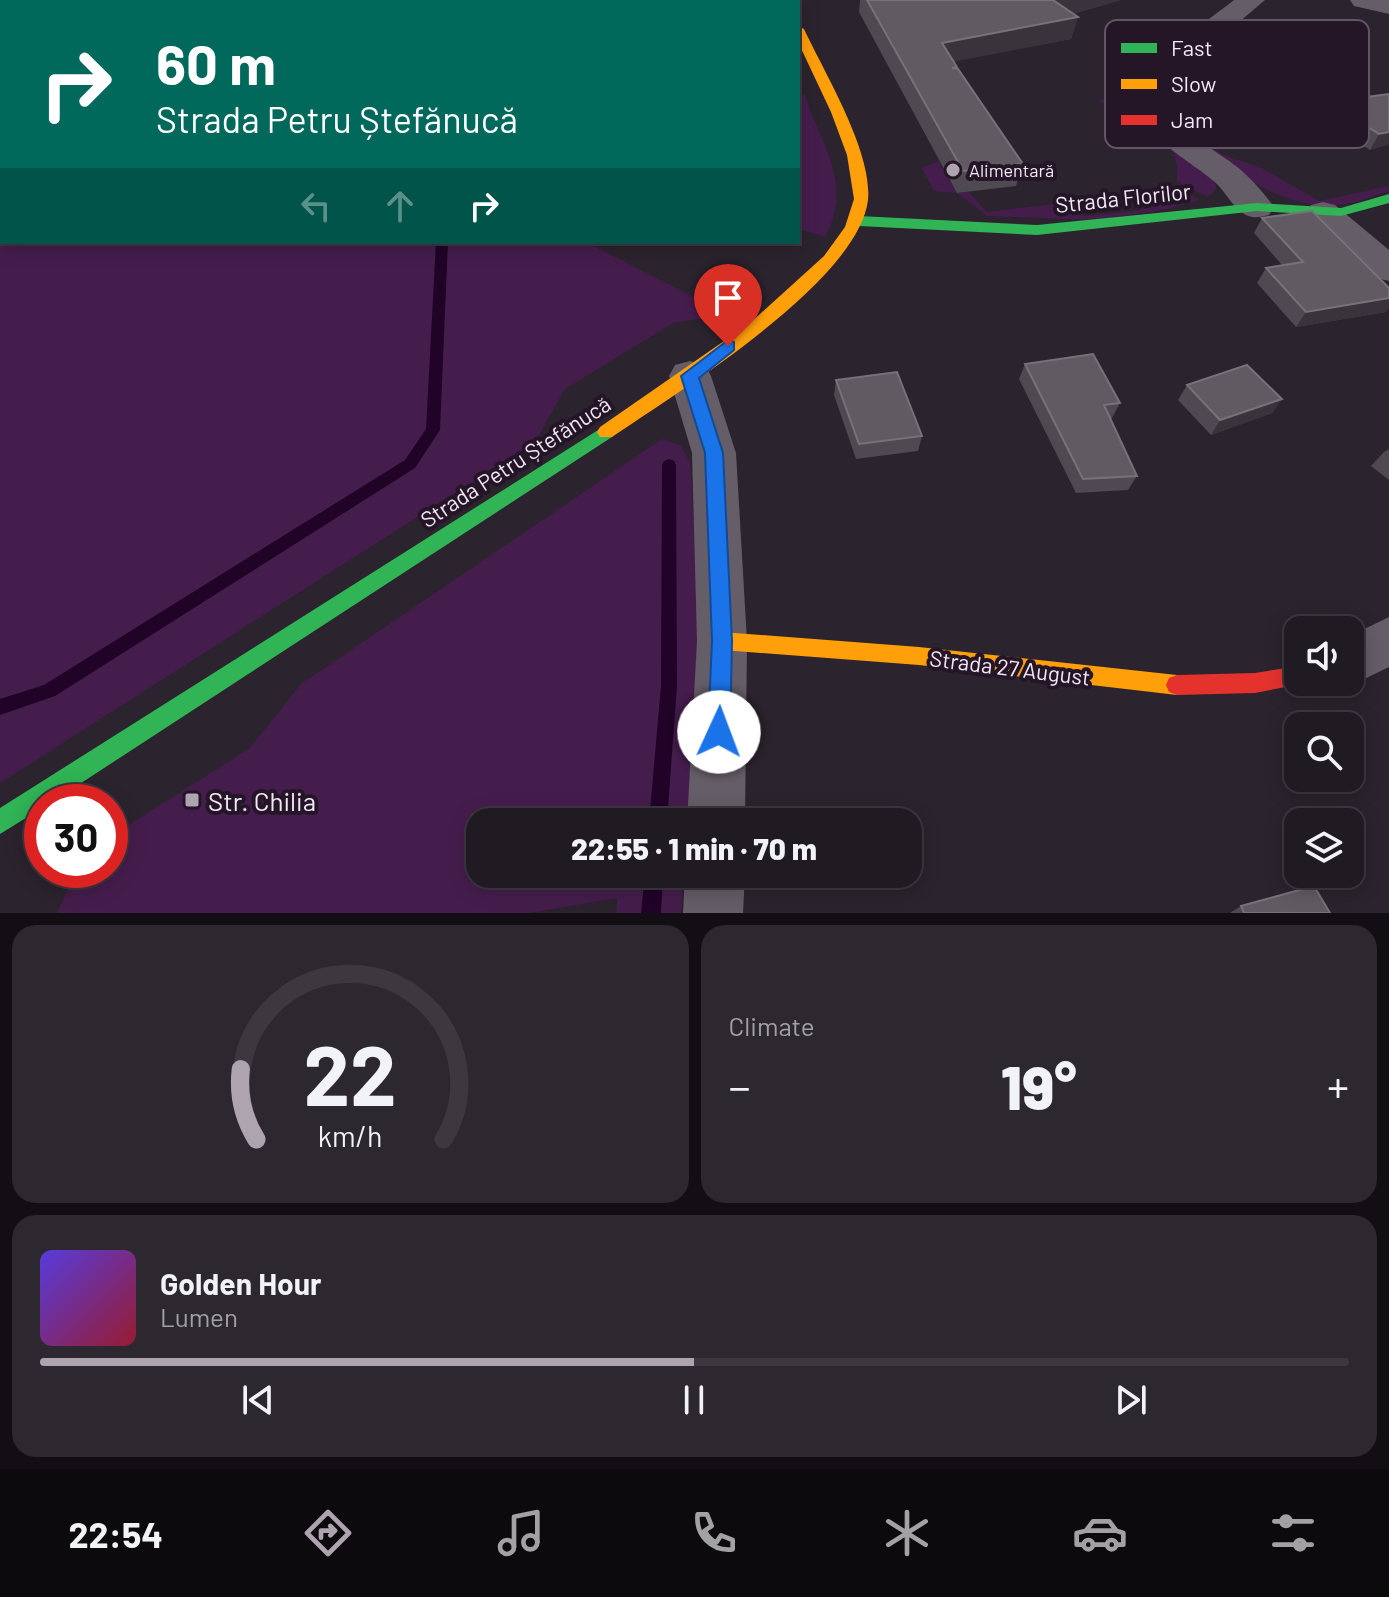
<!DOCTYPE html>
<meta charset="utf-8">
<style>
:root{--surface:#201a22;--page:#2d272f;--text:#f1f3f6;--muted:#a2a1a5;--line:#3d3840;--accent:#ada4af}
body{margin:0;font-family:Barlow,sans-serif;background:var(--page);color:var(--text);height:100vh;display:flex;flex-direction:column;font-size:30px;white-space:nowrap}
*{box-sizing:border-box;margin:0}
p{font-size:26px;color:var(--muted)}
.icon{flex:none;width:44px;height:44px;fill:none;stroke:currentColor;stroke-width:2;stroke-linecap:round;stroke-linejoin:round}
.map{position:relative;height:913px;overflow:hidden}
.side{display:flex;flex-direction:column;gap:12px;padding:12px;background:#120e13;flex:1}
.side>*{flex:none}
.banner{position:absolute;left:0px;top:0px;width:800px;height:244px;box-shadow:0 4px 20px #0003,0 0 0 2px var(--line);background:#00695c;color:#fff;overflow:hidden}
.controls{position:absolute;left:1284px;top:616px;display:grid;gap:16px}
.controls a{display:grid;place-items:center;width:80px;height:80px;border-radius:16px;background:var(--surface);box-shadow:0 4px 20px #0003,0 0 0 2px var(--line);font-size:40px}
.speed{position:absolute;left:24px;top:784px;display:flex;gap:16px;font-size:40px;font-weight:700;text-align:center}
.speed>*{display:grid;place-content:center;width:104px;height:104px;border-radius:50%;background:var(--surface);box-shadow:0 4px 20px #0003,0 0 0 2px var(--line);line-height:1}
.speed .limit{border:12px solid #d22;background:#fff;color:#111}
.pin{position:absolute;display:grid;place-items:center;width:68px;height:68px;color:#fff;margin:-82px -34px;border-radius:50% 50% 50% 0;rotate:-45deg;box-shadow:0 0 8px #0007}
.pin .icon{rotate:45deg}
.me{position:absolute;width:88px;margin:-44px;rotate:2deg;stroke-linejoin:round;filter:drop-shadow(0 0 6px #0008)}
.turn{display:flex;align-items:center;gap:28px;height:168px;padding:0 24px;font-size:36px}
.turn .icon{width:104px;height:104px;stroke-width:2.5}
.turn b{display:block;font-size:56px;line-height:68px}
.lanes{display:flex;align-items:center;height:76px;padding:0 24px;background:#0003;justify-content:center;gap:40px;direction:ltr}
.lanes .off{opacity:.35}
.big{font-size:60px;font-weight:800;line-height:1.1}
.side .card{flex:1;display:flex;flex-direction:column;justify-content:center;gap:12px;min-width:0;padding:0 28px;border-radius:24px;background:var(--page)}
.side .dial{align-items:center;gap:0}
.dial svg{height:208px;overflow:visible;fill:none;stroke:var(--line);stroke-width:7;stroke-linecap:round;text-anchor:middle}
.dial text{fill:var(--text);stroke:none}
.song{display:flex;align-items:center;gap:24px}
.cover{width:96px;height:96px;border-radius:12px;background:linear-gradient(135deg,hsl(250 70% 55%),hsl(350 70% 35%))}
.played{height:8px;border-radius:4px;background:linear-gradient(90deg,var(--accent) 50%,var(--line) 50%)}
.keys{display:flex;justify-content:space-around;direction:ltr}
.heat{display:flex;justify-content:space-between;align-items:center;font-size:44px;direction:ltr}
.side .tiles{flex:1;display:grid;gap:12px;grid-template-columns:1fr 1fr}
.card:last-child{grid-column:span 2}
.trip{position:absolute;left:466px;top:808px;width:456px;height:80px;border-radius:24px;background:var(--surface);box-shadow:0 4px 20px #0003,0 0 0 2px var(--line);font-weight:800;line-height:80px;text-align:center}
.tab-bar{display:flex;height:128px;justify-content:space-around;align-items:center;background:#0d0a0e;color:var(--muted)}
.tab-bar .icon{width:56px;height:56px}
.tab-bar .current{color:var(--accent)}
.tab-bar b{font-size:36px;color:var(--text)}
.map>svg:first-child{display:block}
.green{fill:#451d4d}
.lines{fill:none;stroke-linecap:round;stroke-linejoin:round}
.stream{fill:#200327;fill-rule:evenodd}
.street{fill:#655d67;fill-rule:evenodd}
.fast{fill:#30b455;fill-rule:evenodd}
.slow{fill:#ff9f0a;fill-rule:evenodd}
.jam{fill:#e5322d;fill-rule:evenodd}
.wall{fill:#4f4951}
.shaded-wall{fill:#39333b}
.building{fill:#615a63;stroke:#78717a;stroke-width:2}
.route{fill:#1a73e8;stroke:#114b97;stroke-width:2}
.poi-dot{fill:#ada4af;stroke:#241527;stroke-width:3}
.labels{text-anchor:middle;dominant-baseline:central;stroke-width:8;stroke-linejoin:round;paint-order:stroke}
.far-poi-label{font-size:18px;fill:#f3e9f5;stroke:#241527;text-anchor:start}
.street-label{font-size:22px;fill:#f3e9f5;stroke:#241527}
.near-poi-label{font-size:26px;fill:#f3e9f5;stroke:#241527;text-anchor:start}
.key{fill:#241527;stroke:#625565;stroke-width:2}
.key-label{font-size:22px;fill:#f3e9f5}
</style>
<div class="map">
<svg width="1389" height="913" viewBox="0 0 1389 913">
<rect width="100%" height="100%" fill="#2b232d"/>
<g class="green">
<polygon points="0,0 716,0 2,2 2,242 586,242 727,314 673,323 565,389 535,442 0,783"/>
<path d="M 1167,59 L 1137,97 L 1214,174 L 1216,189 L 1208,197 L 1177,182 C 1183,133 1136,118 1099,101 Z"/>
<path d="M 798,94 L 805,95 C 821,146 854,184 825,237 L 798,229 Z"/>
<path d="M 1195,139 L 1226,156 L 1262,168 L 1319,201 L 1389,186 L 1389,191 C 1375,195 1361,202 1347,204 C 1287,213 1237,175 1195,139 Z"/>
<polygon points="938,161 957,193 969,192 987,212 1072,202 1084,216 1135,211 1174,202 1176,187 1200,200 1164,210 1094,220 987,216 957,193 934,191 922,168"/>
<polygon points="662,439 680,445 690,462 699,616 687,822 480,822 480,874 684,874 681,913 617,913 617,898 529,913 57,913 77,870 110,870 110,837 250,748 301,684"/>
</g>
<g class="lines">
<g class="stream">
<rect x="432" y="0" width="8" height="2"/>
<polygon points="436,242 448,242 440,430 415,468 55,696 0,715 0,699 44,685 405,460 426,429"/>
<polygon points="669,459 674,461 676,465 677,686 667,822 649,822 661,686 662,465 664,461"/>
<polygon points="645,874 663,874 661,913 641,913"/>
</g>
<g class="street">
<path d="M 1234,0 L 1265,0 L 1172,79 C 1166,86 1160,92 1162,101 C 1166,124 1223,154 1241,170 C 1253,181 1265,194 1274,207 L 1269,215 C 1261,217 1254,219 1246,215 C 1234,209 1226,193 1217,184 C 1195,163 1118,123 1133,88 C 1142,65 1212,18 1234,0 Z"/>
<polygon points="1350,0 1389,0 1389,14 1354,6"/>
<polygon points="1323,202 1335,205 1389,250 1389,281 1376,278 1311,221 1305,213 1311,205"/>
<polygon points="690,361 705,365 711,376 736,453 747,641 745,822 687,822 697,641 692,453 669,376 675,365"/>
<polygon points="1389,617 1389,667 1350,686 1338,682 1350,682 1350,636"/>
<polygon points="685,874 745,874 743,913 683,913"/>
</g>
<g class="fast">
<polygon points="1389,194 1389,203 1341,216 1257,211 1037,235 859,226 852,221 859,216 1037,225 1257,203 1341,208"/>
<polygon points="606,425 612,427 615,432 612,437 52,802 42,802 42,808 0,834 0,808"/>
</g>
<g class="slow">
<path d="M 798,26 L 804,29 C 824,72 873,152 868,200 C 858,282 678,392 612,437 L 600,437 L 597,432 L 600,427 L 750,323 L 824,256 L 845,227 L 854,199 L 847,155 L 831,112 L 798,42 Z"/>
<polygon points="722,632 919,647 1177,675 1185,678 1188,685 1185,692 1177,695 919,665 722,650 715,648 712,641 715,634"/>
</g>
<polygon class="jam" points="1298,666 1298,682 1306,683 1255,693 1177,695 1169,692 1166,685 1169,678 1177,675 1255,673"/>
</g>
<g class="wall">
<polygon points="860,0 1121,0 1072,14 1078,17 1071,39 954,61 957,69 1023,164 1016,186 957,193 859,12"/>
<polygon points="1389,94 1389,144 1370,150 1321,117 1329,102"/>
<polygon points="1262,218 1386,312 1296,327 1257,283 1266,268 1282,265 1254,233"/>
<polygon points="1025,364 1120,403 1112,418 1110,418 1137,476 1128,490 1076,493 1019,379"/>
<polygon points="836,380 922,436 918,451 856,459 834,395"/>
<polygon points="1187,385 1282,399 1272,413 1211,435 1178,400"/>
<polygon points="1389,449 1389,480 1371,466 1384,452"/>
<polygon points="1241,906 1330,913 1230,913"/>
</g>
<g class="shaded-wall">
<polygon points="1052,0 1121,0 1046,21"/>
<polygon points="1078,17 1071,39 937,65 942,43"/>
<polygon points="1389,132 1389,144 1370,150 1379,134"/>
<polygon points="1389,298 1389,308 1386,312 1296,327 1306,312"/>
<polygon points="1282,399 1272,413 1211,435 1220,420"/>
</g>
<g class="building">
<polygon points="867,0 1053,0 1078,17 942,43 957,67 952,68 958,69 1023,164 963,171"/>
<polygon points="1389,94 1389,132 1379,134 1329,102"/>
<polygon points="1312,211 1389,288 1389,298 1306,312 1266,268 1303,262 1262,218"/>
<polygon points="1093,354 1120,403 1104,405 1137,476 1083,479 1025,364"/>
<polygon points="1247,365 1282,399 1220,420 1187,385"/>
<polygon points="897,372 922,436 859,444 836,380"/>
<polygon points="1314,886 1330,913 1244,913 1241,906"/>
</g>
<polygon class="route" points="728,340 734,342 734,350 699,378 723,453 732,641 730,732 727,739 719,742 711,739 708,732 712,641 705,453 681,376"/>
<g class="poi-dot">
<circle cx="953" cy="170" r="8"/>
<rect x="184" y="792" width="16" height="16" rx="4"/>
</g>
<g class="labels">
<g class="far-poi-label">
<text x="969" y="170">Alimentară</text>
</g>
<g class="street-label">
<text transform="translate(1123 197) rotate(-6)">Strada Florilor</text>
<text transform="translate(515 461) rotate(-33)">Strada Petru Ștefănucă</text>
<text transform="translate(1010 667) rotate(7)">Strada 27 August</text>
</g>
<g class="near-poi-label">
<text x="208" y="800">Str. Chilia</text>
</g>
</g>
<rect x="1105" y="20" width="264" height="128" rx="12" class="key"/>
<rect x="1121" y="43" width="36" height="10" fill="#30b455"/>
<rect x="1121" y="79" width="36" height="10" fill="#ff9f0a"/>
<rect x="1121" y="115" width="36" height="10" fill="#e5322d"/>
<g class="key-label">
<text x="1171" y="56">Fast</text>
<text x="1171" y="92">Slow</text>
<text x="1171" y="128">Jam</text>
</g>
</svg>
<div class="controls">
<a><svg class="icon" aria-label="sound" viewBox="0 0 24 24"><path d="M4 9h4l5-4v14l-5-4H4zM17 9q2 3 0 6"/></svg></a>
<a><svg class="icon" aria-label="search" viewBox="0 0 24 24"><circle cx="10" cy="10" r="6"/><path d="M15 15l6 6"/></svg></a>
<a><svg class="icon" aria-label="layers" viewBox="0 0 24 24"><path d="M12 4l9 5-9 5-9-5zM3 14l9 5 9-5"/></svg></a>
</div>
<div class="speed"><div class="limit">30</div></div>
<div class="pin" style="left:728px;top:346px;background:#d93025"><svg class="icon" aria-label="arrive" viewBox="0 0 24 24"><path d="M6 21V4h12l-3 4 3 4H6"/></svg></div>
<svg class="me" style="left:719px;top:732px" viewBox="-20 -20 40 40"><circle r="19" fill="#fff"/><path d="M0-13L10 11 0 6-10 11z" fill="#1a73e8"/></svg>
<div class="trip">22:55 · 1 min · 70 m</div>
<div class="banner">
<div class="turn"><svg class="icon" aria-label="right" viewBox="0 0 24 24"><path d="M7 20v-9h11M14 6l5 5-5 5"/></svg><div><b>60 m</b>Strada Petru Ștefănucă</div></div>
<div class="lanes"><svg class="icon off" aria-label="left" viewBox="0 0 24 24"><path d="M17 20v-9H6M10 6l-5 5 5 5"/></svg><svg class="icon off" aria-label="ahead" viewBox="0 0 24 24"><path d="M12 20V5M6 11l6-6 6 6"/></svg><svg class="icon" aria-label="right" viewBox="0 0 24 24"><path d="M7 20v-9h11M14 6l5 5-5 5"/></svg></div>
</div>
</div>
<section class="side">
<div class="tiles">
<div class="card dial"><svg viewBox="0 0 100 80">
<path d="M14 69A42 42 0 1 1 86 69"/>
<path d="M14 69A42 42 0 0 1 8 42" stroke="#ada4af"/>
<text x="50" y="56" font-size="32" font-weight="700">22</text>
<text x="50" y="72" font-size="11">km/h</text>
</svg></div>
<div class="card"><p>Climate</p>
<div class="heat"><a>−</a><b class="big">19°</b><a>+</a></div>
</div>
<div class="card">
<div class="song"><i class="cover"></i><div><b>Golden Hour</b><p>Lumen</p></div></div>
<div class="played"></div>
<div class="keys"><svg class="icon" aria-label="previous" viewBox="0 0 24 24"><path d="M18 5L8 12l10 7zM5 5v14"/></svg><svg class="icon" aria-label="pause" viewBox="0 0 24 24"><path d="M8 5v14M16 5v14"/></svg><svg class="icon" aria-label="next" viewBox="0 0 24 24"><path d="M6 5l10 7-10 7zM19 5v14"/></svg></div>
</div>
</div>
</section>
<nav class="tab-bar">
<b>22:54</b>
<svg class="icon current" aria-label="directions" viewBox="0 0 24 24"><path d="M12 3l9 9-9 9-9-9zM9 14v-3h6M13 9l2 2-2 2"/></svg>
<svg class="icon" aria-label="music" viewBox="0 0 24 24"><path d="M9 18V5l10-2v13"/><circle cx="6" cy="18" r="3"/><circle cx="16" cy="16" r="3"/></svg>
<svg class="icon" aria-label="phone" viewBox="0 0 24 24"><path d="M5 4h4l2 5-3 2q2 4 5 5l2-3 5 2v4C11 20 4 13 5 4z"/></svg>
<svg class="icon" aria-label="climate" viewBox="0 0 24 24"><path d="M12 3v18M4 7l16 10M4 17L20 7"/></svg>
<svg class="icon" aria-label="car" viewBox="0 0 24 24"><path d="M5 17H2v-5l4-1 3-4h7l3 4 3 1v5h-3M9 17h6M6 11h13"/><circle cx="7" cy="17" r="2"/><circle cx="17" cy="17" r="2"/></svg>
<svg class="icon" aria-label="filters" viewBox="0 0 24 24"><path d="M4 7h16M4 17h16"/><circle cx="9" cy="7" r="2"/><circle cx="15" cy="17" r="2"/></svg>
</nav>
